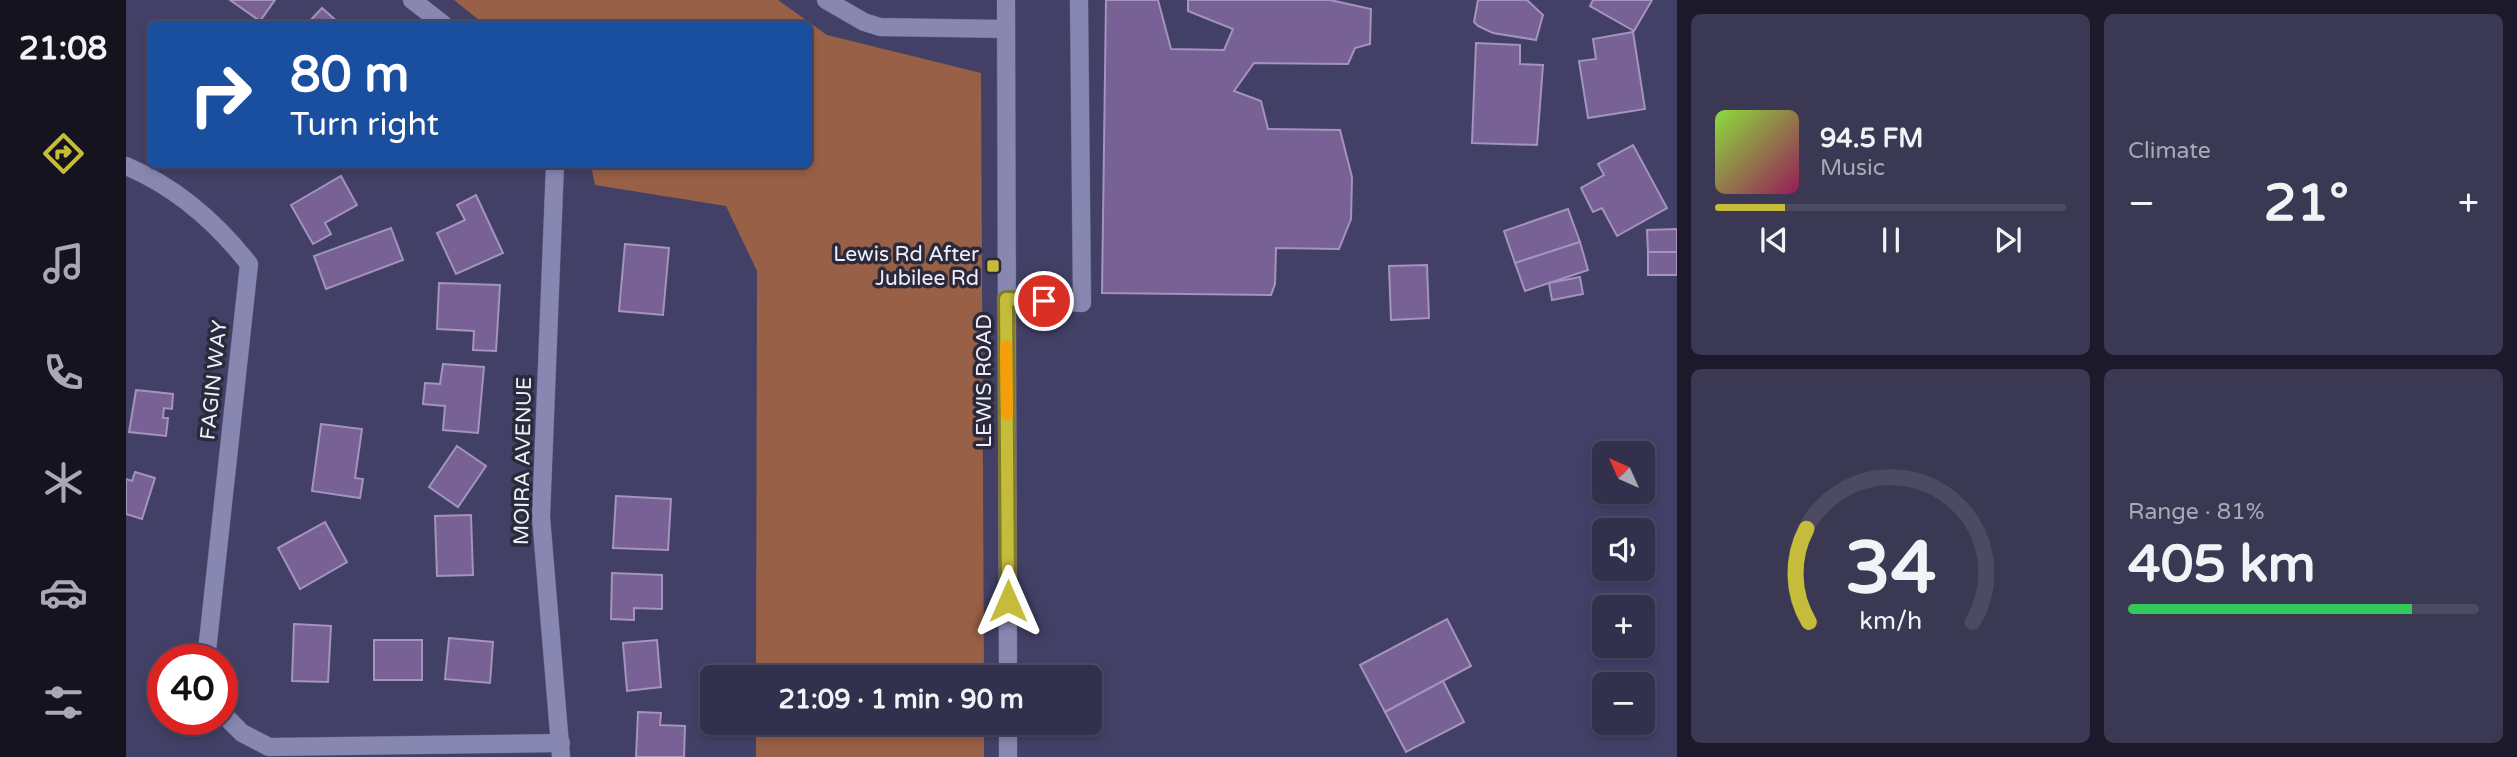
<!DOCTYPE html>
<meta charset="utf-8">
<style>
:root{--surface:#32304c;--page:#3a3853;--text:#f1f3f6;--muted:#a8a9b5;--line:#4d4b64;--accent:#c6bc3c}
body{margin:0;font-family:"Varela Round",sans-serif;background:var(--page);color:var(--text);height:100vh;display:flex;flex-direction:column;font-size:26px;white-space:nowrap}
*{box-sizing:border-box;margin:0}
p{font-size:23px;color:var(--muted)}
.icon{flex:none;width:38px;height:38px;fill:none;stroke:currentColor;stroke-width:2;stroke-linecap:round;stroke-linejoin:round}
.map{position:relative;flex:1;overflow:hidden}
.sheet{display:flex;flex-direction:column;gap:14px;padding:14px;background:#1c1a2a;width:840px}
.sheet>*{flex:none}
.top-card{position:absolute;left:21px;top:21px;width:665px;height:147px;border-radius:10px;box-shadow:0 4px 10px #0003,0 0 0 2px var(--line);background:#1a4fa0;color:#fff;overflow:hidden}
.needle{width:46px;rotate:315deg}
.buttons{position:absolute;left:1466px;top:441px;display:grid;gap:14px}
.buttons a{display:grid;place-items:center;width:63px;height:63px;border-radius:10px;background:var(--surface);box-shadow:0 4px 10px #0003,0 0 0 2px var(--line);font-size:35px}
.speed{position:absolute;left:21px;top:644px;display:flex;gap:14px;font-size:35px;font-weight:700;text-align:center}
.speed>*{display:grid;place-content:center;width:91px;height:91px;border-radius:50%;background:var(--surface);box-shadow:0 4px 10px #0003,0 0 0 2px var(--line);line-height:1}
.speed .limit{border:10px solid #d22;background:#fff;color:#111}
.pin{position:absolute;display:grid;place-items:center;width:60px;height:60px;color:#fff;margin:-30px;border:4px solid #fff;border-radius:50%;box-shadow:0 2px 7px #0007}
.me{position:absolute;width:77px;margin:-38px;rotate:0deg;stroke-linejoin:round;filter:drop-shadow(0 0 5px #0008)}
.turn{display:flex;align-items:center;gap:24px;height:147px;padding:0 28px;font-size:32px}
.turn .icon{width:91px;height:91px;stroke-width:2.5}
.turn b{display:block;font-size:49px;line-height:60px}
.big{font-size:52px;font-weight:800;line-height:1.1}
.sheet .card{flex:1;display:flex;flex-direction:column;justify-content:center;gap:10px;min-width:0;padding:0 24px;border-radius:10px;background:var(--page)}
.sheet .dial{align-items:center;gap:0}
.dial svg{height:182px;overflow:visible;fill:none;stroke:var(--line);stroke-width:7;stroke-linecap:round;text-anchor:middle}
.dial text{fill:var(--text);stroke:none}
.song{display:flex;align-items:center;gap:21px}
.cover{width:84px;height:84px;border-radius:10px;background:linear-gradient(135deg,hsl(90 70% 55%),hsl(330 70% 35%))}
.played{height:7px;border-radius:4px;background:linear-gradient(90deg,var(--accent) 20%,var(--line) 20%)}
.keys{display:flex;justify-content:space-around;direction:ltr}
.heat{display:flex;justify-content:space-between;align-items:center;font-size:38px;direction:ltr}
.charge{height:10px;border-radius:5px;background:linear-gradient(90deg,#34c759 81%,var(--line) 0)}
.sheet .tiles{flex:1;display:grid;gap:14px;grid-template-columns:repeat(2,1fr)}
.trip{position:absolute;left:574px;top:665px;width:402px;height:70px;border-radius:10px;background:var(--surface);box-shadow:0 4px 10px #0003,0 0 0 2px var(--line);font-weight:800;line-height:70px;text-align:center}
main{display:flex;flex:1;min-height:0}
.tabs{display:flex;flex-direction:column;width:126px;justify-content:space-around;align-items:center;background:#14131e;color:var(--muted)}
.tabs .icon{width:49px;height:49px}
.tabs .selected{color:var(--accent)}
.tabs b{font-size:32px;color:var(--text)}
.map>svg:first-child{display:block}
.forest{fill:#986047}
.building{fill:#786194;stroke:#a493bc;stroke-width:2}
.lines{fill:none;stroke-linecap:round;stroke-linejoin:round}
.minor-casing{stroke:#5c5a78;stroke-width:19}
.minor{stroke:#8787b2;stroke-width:18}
.route-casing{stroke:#817a27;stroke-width:18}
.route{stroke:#c6bc3c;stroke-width:12}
.slow{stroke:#f59e0b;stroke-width:12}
.poi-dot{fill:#c6bc3c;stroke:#2a2a3b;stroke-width:2.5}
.labels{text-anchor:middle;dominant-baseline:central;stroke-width:7;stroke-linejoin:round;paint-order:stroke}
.poi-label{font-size:21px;fill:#eeeefc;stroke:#2a2a3b;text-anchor:end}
.street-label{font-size:21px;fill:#eeeefc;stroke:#2a2a3b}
</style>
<main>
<nav class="tabs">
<b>21:08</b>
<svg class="icon selected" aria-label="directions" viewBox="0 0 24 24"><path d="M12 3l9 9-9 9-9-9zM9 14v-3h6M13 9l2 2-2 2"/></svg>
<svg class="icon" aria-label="music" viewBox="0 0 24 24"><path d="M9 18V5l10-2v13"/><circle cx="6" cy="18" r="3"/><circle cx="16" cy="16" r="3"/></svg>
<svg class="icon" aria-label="phone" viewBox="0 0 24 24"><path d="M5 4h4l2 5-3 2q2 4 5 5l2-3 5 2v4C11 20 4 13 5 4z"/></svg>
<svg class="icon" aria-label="climate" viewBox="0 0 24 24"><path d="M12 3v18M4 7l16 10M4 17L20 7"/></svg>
<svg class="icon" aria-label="car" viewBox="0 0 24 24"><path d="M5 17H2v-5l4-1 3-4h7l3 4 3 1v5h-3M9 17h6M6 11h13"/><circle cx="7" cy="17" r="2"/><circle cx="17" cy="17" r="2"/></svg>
<svg class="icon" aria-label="filters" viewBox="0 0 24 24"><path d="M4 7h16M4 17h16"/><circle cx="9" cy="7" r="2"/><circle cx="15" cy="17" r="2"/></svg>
</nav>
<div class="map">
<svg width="1551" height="757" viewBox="0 0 1551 757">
<rect width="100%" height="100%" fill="#424066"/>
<g class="forest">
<polygon points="328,0 652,0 701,35 855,73 858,677 630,677 631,271 600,206 469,185 465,165 682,164 682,24 358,24"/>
<rect x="630" y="723" width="228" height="34"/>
</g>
<g class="building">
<polygon points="104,0 149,0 134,21"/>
<polygon points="980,0 1032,0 1045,49 1098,50 1107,29 1062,11 1062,0 1204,0 1245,9 1244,44 1229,48 1222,64 1128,63 1108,91 1135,101 1142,129 1214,130 1226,177 1225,219 1213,249 1150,248 1149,284 1145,295 976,293"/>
<polygon points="1352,0 1401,0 1417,15 1410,40 1367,33 1352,26 1348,22"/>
<polygon points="1467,0 1526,0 1508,31 1464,6"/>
<polygon points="196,8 214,24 181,24"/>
<polygon points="1507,32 1519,109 1462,118 1453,61 1470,59 1467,39"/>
<polygon points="1350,43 1394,45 1394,64 1417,65 1411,145 1346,143"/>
<polygon points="1507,145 1541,208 1491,236 1476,208 1467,212 1455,188 1478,175 1472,164"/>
<polygon points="215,176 231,205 199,223 205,234 187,244 165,205"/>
<polygon points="350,195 377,253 330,274 311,233 339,220 331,205"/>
<polygon points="1442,209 1454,242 1389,263 1378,231"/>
<polygon points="265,228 277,260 200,289 188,256"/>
<polygon points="1551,229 1551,252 1522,252 1521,230"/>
<polygon points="1454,242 1462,270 1399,291 1389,263"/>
<polygon points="499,244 543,248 537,315 493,311"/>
<rect x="1522" y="252" width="29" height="23"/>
<polygon points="1301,265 1303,318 1265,320 1263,266"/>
<polygon points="1454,277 1457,294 1426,300 1423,283"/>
<polygon points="313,283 374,285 370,351 347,350 348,331 311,329"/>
<polygon points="317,364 358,367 352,433 317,430 319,406 297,404 299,383 314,384"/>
<polygon points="10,390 47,394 46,409 38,408 37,418 42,418 40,436 3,432"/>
<polygon points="195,424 236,429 229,478 237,479 234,498 186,491"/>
<polygon points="331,446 360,466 332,507 303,487"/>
<polygon points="9,472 29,478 16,519 0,514 0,479 6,481"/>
<polygon points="490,496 545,499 542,550 487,548"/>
<polygon points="345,515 347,575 311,576 309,516"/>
<polygon points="199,522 221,562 174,589 152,548"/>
<polygon points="486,573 536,575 536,609 508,608 508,620 485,619"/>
<polygon points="1321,619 1345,666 1259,712 1234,665"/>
<polygon points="168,624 205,626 202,682 166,681"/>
<polygon points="323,638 367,642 364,683 319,679"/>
<rect x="248" y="640" width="48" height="40"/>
<polygon points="531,640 535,687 501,691 497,643"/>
<polygon points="1317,681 1338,722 1280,752 1259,712"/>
<polygon points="512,712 535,713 534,725 559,726 558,757 510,757"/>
</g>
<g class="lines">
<defs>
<g id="minor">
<polyline points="286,0 317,24"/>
<polyline points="700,0 738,22 754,27 880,29"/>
<polyline points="880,0 882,677"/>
<polyline points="429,164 415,517 435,757"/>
<path d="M 0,166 C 50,187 90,222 123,264 L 80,660"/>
<polyline points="880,299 956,303 953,0"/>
<polyline points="96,713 116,733 143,747 435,743"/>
<polyline points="882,723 882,757"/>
</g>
</defs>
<use href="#minor" class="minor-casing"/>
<use href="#minor" class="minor"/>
</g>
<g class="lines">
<defs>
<polyline id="route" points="882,601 880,299 918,301"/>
</defs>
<use href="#route" class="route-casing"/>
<use href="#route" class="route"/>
<polyline class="slow" points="880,346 881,414"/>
</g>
<rect class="poi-dot" x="860" y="259" width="14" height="14" rx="3.5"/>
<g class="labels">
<g class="poi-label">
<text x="853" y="254">Lewis Rd After<tspan x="853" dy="24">Jubilee Rd</tspan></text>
</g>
<g class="street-label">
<text transform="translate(88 380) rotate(-84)">FAGIN WAY</text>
<text transform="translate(858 381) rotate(-90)">LEWIS ROAD</text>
<text transform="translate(397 461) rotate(-89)">MOIRA AVENUE</text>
</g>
</g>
</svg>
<div class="buttons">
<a><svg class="needle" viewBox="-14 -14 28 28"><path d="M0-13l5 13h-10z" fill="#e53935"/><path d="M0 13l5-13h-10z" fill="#a8a9b5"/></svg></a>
<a><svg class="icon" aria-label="sound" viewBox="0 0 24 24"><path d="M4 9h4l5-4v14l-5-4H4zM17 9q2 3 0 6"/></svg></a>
<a>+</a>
<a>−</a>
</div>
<div class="speed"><div class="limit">40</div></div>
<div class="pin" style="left:918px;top:301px;background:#d93025"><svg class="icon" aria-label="arrive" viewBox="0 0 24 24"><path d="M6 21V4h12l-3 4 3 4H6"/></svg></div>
<svg class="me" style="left:882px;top:601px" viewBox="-20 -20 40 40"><path d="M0-17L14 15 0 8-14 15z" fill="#c6bc3c" stroke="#fff" stroke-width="4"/></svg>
<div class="trip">21:09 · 1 min · 90 m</div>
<div class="top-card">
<div class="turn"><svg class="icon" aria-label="right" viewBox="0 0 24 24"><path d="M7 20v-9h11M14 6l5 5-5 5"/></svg><div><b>80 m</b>Turn right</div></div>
</div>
</div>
<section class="sheet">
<div class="tiles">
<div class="card">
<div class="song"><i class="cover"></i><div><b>94.5 FM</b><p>Music</p></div></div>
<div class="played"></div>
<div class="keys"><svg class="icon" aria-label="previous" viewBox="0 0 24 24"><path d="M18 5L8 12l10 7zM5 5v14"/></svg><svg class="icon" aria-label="pause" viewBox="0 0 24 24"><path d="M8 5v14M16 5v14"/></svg><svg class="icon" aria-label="next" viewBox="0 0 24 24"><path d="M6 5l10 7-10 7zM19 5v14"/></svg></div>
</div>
<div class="card"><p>Climate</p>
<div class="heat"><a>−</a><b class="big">21°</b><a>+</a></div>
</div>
<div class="card dial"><svg viewBox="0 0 100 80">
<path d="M14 69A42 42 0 1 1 86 69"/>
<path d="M14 69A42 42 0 0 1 13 28" stroke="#c6bc3c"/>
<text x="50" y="56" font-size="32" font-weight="700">34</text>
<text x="50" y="72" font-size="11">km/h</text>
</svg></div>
<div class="card"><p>Range · 81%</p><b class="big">405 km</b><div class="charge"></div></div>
</div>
</section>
</main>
